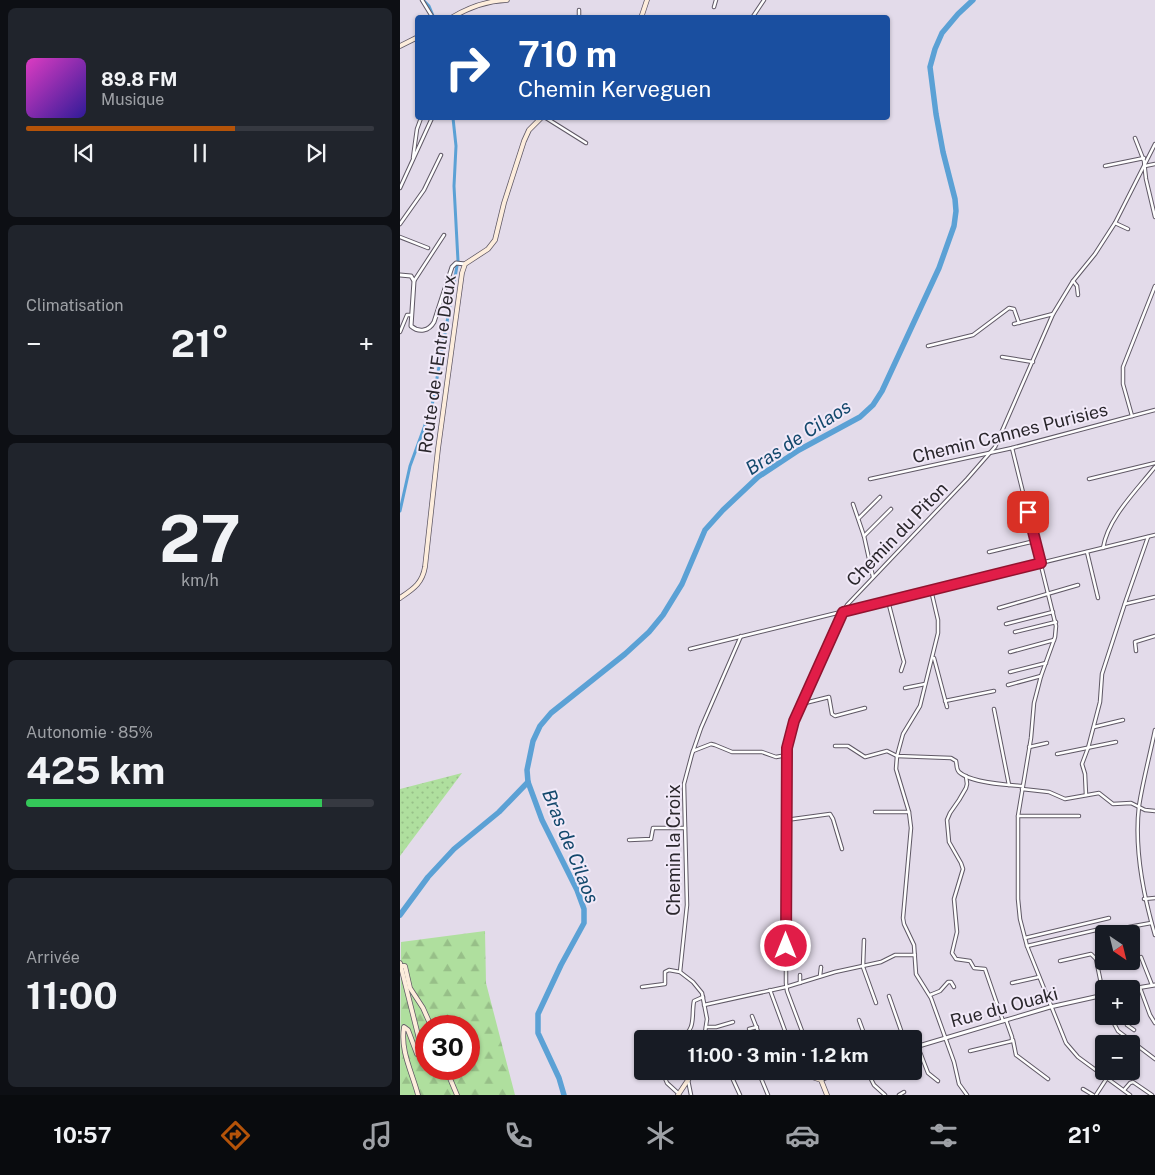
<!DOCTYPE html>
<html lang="fr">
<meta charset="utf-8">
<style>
:root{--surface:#171b24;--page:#20242c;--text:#f1f3f6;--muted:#9ea1a6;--line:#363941;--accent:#b45309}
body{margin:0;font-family:"Public Sans",sans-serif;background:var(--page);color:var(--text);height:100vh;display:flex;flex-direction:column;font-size:19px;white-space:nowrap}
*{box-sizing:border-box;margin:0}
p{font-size:16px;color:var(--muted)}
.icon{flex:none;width:28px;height:28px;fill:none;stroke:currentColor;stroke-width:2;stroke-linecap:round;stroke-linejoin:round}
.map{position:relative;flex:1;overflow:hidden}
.details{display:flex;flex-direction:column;gap:8px;padding:8px;background:#0d0f14;width:400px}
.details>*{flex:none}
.banner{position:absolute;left:15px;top:15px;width:475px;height:105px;border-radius:5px;box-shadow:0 1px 4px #0004;background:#1a4fa0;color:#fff;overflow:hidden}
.needle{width:32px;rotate:145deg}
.buttons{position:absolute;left:695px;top:925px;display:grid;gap:10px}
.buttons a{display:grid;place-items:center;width:45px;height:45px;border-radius:5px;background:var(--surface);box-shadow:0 1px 4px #0004;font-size:25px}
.speed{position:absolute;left:15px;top:1015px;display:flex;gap:10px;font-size:25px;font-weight:700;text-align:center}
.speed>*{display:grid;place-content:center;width:65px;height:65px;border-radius:50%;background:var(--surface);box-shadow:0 1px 4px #0004;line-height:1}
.speed .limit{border:8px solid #d22;background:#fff;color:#111}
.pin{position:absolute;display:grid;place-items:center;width:42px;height:42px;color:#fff;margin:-21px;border-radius:10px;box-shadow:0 2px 8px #0006}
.me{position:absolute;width:55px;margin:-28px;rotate:0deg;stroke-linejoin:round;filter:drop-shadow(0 0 4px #0008)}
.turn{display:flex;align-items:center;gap:18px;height:105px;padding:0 20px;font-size:22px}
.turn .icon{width:65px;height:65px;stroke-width:2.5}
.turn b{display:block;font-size:35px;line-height:42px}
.big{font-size:38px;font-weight:700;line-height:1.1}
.details .tile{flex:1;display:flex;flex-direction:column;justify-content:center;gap:8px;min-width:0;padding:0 18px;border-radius:8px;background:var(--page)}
.details .dial{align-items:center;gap:0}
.dial b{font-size:65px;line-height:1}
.song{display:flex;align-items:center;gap:15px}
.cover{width:60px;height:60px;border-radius:8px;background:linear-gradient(135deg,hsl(310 70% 55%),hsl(250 70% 35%))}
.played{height:5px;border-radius:2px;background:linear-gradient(90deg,var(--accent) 60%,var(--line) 60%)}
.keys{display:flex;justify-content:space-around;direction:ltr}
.heat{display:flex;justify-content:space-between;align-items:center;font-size:28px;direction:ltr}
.charge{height:8px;border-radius:4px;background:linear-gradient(90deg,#34c759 85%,var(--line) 0)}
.trip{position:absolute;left:234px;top:1030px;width:288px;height:50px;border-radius:5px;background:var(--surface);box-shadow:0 1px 4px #0004;font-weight:700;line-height:50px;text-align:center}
.tab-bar{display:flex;height:80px;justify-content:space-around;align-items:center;background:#090b0e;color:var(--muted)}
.tab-bar .icon{width:35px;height:35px}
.tab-bar .current{color:var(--accent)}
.tab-bar b{font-size:22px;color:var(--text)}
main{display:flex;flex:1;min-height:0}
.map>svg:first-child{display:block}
.green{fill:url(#green-dots)}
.forest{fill:url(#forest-firs);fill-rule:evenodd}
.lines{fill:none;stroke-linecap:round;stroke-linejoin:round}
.canal{stroke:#5ba1d5;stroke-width:3}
.river{stroke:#5ba1d5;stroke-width:5.5}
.minor-casing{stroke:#5f5865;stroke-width:4.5}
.tertiary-casing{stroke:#5f5865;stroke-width:5}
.secondary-casing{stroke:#5f5865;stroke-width:5.5}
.minor{stroke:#fff;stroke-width:2.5}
.tertiary{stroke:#fff;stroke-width:3}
.secondary{stroke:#fdeddc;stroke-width:4}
.route-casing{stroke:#92132f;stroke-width:12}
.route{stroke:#e11d48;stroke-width:9}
.labels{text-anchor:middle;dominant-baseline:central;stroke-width:4;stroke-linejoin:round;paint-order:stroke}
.street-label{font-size:18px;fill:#2a272c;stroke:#f1e9f8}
.water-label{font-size:19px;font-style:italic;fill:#13486c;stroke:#f1e9f8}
</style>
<main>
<section class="details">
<div class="tile">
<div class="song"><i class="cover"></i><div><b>89.8 FM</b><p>Musique</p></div></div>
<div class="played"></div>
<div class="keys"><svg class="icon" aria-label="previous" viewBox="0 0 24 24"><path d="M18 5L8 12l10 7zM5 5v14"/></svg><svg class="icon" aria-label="pause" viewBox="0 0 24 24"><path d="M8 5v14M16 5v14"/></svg><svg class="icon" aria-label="next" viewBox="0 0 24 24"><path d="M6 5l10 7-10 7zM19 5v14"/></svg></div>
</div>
<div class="tile"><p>Climatisation</p>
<div class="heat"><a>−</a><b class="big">21°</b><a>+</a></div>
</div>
<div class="tile dial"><b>27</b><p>km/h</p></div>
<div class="tile"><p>Autonomie · 85%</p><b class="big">425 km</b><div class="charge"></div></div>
<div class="tile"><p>Arrivée</p><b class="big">11:00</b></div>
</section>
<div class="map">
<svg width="755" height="1095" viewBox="0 0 755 1095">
<defs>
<pattern id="green-dots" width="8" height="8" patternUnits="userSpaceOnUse" patternTransform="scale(1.25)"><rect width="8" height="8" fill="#afdf9e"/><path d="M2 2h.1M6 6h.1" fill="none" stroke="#97bf88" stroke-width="1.8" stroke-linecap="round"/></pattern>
<pattern id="forest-firs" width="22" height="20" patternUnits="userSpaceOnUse" patternTransform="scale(1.25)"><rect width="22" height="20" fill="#afdf9e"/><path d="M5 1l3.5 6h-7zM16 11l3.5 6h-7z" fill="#97bf88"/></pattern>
</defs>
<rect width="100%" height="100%" fill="#e3dbea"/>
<polygon class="green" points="62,773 0,856 0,789"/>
<path class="forest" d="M 85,931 L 86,983 L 115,1095 L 0,1095 L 1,942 ZM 26,1026 L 69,1026 L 69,1069 L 26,1069 Z"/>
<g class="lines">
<g class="canal">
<polyline points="23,0 29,6 34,18"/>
<polyline points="53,118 56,146 54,186 58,261"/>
<polyline points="0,511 10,466 32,406 57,266"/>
</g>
<g class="river">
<polyline points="0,915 28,877 54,849 99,812 128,782"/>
<polyline points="164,1095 159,1078 138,1033 138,1014 161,965 184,923 184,909 177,890 142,820 128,782 127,770 133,741 140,726 151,713 225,654 249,632 263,615 282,584 305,530 323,510 358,477 399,450 460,417 473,405 482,391 539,268 554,226 556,211 555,199 543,152 536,114 530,67 535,49 542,33 558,14 573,0"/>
</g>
<defs>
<g id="minor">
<polyline points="22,0 33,18"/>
<polyline points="314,7 316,0"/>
<polyline points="179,18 179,10"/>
<polyline points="352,18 364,0"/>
<polyline points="146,118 186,143"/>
<polyline points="735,138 744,161 746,179 755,217"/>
<polyline points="13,158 17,129 21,118"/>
<polyline points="705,166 744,158"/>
<polyline points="745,166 755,164"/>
<polyline points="0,188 32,118"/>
<polyline points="715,223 728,229"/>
<polyline points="0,224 24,190 41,155"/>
<polyline points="0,237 28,248"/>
<polyline points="14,281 44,235"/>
<polyline points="673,281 677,286 678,295"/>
<polyline points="614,324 653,314"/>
<polyline points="0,332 7,315 11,315"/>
<polyline points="528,346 573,335 609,308 614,309 619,323"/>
<polyline points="602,357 633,362"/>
<polyline points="732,416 723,384 723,367 755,286"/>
<polyline points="612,448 656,626 655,637 641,676 634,703 631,738 618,816 618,899 620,919 627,946 666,1043 678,1057 730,1095"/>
<polyline points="470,479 612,448 755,410"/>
<polyline points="689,479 755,463"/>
<polyline points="453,504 464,536 473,577"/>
<polyline points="459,518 480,497"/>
<polyline points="616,526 631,523"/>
<polyline points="464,536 491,509"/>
<path d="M 703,548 C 708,518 736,491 755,467"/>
<polyline points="589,552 635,541"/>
<polyline points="687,552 698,598"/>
<polyline points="531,590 538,620 538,633 520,706 503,734 497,756 496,769 509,812 511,828 503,918 504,924 514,945 516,974 531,998 554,1062 559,1084 567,1095"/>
<polyline points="488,601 502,655 504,662 501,671"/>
<polyline points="725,604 755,597"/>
<polyline points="599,608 678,585"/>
<polyline points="606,624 653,612"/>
<polyline points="615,632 656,622"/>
<polyline points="290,649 755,535"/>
<polyline points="736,651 735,642 755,636"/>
<polyline points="610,652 654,640"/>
<polyline points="534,658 547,707"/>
<polyline points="610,672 646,663"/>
<polyline points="608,685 641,676"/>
<polyline points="505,688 525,684"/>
<polyline points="545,701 594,691"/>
<polyline points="401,704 429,697 432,714 435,716 465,708"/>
<polyline points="594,709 609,785"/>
<polyline points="694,727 723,720"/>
<path d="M 755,730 C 750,755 743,780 739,806 C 734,849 743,894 755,935"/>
<path d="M 435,746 L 448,746 L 465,757 L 487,751 L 497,756 L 551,758 L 556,761 C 557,765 556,769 559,772 C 571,783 607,785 622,786"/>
<polyline points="629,747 647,743"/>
<polyline points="293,751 311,744 315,745 332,752 362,752 376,757 387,755"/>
<polyline points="657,754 716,742"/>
<polyline points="566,776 567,784 566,788 559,800 550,813 547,820 549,842 561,863 563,869 554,899 557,932 552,953 556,959 570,961 574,968 585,969 603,1021"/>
<polyline points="622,789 649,792 665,799 699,793 713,804 731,803 745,810 755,811"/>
<polyline points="686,795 685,774 682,764 688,748 700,702 702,674 726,600 748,537"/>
<polyline points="475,812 509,812"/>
<polyline points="618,816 679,816"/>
<polyline points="386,820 430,814 433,819 442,849"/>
<polyline points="229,840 251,839 253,828 285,828"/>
<polyline points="744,899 755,898"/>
<polyline points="729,927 751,923"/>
<polyline points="625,938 709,918"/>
<polyline points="464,940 463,967 476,1003"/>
<polyline points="627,946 696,930"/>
<polyline points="741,957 752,985"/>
<polyline points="660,961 691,954 696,959 704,998"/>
<polyline points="280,972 287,905 284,784 292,754 301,728 341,636"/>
<polyline points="400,975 400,983"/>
<polyline points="420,976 421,967"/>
<polyline points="612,983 639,977"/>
<polyline points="242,987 265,984 265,972 269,970 280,972 293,982 302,993 307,1019 304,1039"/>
<polyline points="740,988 750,1015 755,1023"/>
<polyline points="370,990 388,1039"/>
<polyline points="530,995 540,991 548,982 551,982 554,987"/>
<polyline points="489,996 504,1039"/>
<polyline points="304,1005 386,987 435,972 481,962 495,955 515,955"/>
<polyline points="352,1016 361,1039"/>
<polyline points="710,1016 718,1031 755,1059"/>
<polyline points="724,1016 727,1025 734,1030"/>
<polyline points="459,1020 466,1039"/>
<polyline points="306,1027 316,1027 333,1022"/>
<polyline points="349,1029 357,1027"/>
<polyline points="245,1035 247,1039"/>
<path d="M 280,1039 C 297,1029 291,1016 294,1001 L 303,997"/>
<polyline points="405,1039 387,991 386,983 386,768 387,748 394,721 443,612 447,605 567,479 595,447 653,314 673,281 695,254 715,223 755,144"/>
<polyline points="613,1040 616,1055 648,1079"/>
<polyline points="518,1047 528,1073 538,1081"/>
<polyline points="570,1051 612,1041 612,1037 606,1020"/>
<polyline points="262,1071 267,1083 279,1094"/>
<polyline points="329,1071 340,1095"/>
<polyline points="358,1071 368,1095"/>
<polyline points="418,1071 419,1079"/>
<polyline points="467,1071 474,1085 485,1095"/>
<polyline points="288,1080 291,1095"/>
<polyline points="683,1089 693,1095"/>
<polyline points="724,1090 730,1083 733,1082 752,1095"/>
<polyline points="499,1095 504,1092"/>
<polyline points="696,1095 707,1078"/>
</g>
<g id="tertiary">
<path d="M 0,275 L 11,276 L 14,281 L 11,326 C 19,333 29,331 34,322 L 52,267 L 56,263 L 65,264"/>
<polyline points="731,989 755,985"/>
<polyline points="512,1048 650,1007 704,995"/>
<polyline points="421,1080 441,1071"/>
</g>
<g id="secondary">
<path d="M 51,18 C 69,7 86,1 107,0"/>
<polyline points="241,18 247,0"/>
<polyline points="0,46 18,37"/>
<path d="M 0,598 C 13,589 22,584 25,567 L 38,449 L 62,273 L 65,264 L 88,249 L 95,240 L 104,203 L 124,141 L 129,130 L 141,118"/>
<path d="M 0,963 L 23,1055 L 21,1056 L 17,1054 L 8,1030 L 4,1027 C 0,1051 12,1072 18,1095"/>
<polyline points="1,966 5,966 10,988 23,1008 31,1026"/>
<polyline points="46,1069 57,1095"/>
<polyline points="394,1071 421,1080 427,1095"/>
<polyline points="278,1095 294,1071"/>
</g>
</defs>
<use href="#minor" class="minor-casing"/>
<use href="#tertiary" class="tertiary-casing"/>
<use href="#secondary" class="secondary-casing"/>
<use href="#minor" class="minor"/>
<use href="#tertiary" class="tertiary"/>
<use href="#secondary" class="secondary"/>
</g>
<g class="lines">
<defs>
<polyline id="route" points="386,946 387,748 394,721 443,612 641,563 628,512"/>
</defs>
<use href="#route" class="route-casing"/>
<use href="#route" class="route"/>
</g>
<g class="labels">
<g class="street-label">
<text transform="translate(37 364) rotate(-82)">Route de l'Entre Deux</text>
<text transform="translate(610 433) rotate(-14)">Chemin Cannes Purisies</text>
<text transform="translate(497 534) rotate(-46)">Chemin du Piton</text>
<text transform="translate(273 850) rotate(-90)">Chemin la Croix</text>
<text transform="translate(604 1007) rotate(-15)">Rue du Ouaki</text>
</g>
<g class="water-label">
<text transform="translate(398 437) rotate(-33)">Bras de Cilaos</text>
<text transform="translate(171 846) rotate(68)">Bras de Cilaos</text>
</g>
</g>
</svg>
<div class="buttons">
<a><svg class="needle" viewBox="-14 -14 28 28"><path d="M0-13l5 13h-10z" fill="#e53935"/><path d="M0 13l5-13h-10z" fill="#9ea1a6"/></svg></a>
<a>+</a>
<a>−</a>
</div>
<div class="speed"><div class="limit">30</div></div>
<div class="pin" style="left:628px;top:512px;background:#d93025"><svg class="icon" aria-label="arrive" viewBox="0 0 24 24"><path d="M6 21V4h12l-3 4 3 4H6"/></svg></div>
<svg class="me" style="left:386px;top:946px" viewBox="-20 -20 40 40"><circle r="17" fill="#e11d48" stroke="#fff" stroke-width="3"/><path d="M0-11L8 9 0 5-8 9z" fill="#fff"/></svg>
<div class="trip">11:00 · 3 min · 1.2 km</div>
<div class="banner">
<div class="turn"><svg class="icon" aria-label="right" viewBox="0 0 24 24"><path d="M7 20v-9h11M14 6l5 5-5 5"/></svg><div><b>710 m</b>Chemin Kerveguen</div></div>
</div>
</div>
</main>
<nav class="tab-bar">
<b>10:57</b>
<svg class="icon current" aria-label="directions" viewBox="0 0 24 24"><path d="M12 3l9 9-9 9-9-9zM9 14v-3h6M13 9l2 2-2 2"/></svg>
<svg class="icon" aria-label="music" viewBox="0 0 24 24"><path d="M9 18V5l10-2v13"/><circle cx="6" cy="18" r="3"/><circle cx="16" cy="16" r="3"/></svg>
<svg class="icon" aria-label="phone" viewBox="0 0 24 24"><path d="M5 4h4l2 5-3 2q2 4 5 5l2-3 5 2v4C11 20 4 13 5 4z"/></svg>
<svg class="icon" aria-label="climate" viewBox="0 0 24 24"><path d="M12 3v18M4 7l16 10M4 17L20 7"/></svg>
<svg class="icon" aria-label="car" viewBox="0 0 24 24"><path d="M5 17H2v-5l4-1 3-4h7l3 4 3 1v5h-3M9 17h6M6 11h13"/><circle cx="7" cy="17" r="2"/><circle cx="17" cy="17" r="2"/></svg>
<svg class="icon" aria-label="filters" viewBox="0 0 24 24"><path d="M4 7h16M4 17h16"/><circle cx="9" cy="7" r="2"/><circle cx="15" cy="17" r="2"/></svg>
<b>21°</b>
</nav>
